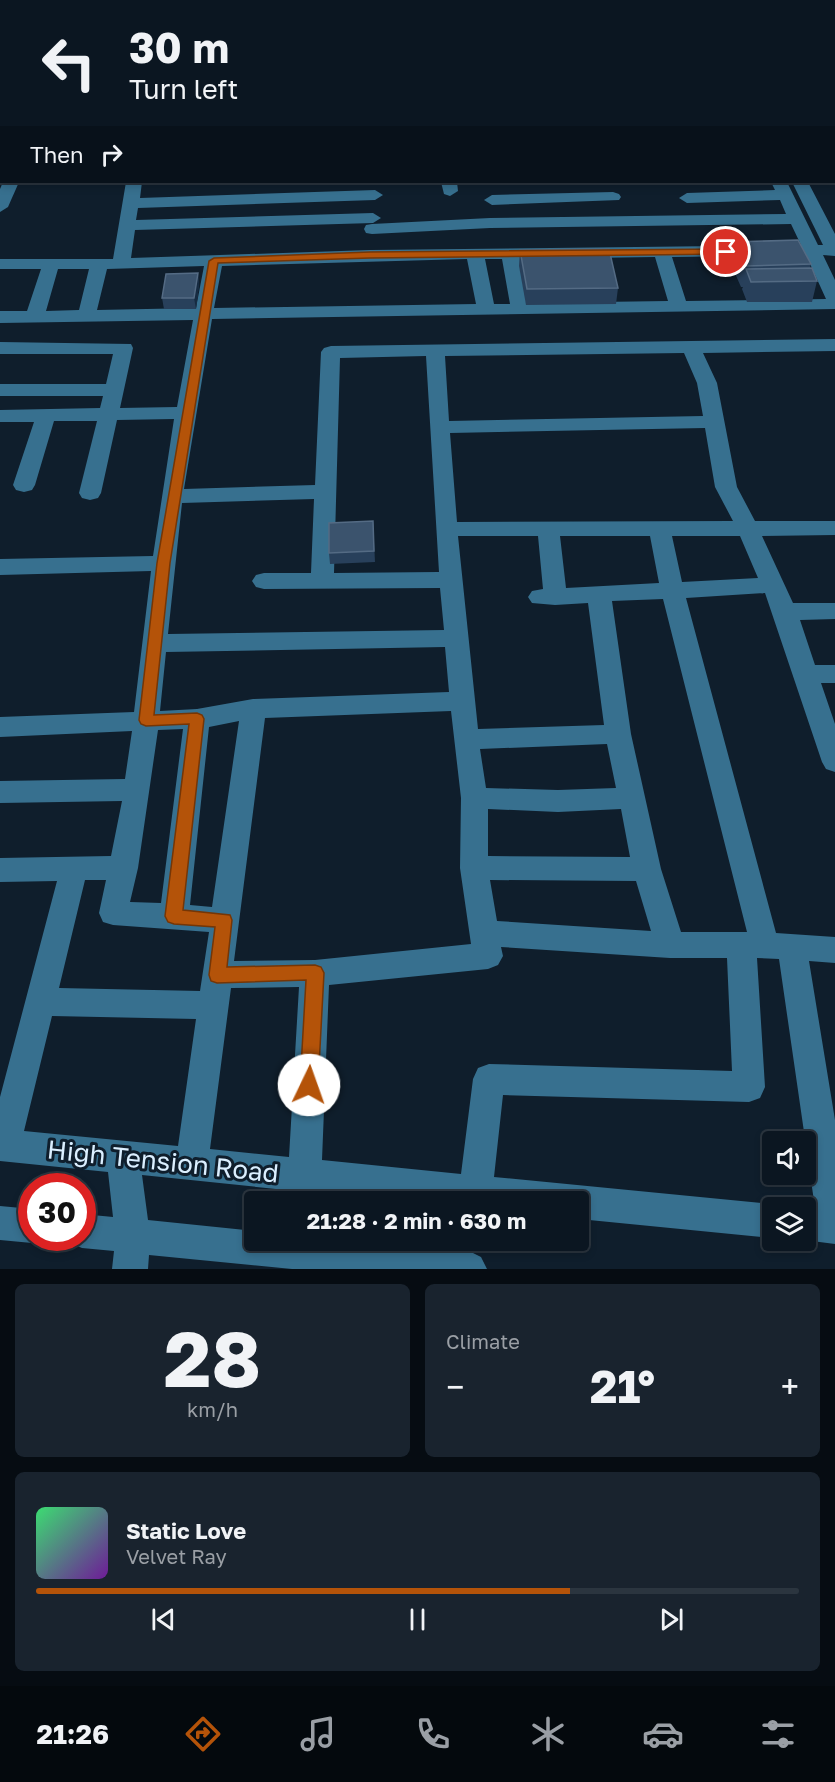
<!DOCTYPE html>
<meta charset="utf-8">
<style>
:root{--surface:#0b1621;--page:#19232e;--text:#f1f3f6;--muted:#9a9fa5;--line:#2b353f;--accent:#b45309}
body{margin:0;font-family:"Golos Text",sans-serif;background:var(--page);color:var(--text);height:100vh;display:flex;flex-direction:column;font-size:22px;white-space:nowrap}
*{box-sizing:border-box;margin:0}
p{font-size:20px;color:var(--muted)}
.icon{flex:none;width:33px;height:33px;fill:none;stroke:currentColor;stroke-width:2;stroke-linecap:round;stroke-linejoin:round}
.map{position:relative;height:1269px;overflow:hidden}
.side{display:flex;flex-direction:column;gap:15px;padding:15px;background:#060c12;flex:1}
.side>*{flex:none}
.hud{position:absolute;left:0px;top:0px;width:836px;height:183px;box-shadow:0 3px 9px #0003,0 0 0 2px var(--line);background:#0b1621;color:var(--text);overflow:hidden}
.buttons{position:absolute;left:762px;top:1131px;display:grid;gap:12px}
.buttons a{display:grid;place-items:center;width:54px;height:54px;border-radius:6px;background:var(--surface);box-shadow:0 3px 9px #0003,0 0 0 2px var(--line);font-size:30px}
.speed{position:absolute;left:18px;top:1173px;display:flex;gap:12px;font-size:30px;font-weight:700;text-align:center}
.speed>*{display:grid;place-content:center;width:78px;height:78px;border-radius:50%;background:var(--surface);box-shadow:0 3px 9px #0003,0 0 0 2px var(--line);line-height:1}
.speed .limit{border:9px solid #d22;background:#fff;color:#111}
.pin{position:absolute;display:grid;place-items:center;width:51px;height:51px;color:#fff;margin:-26px;border:3px solid #fff;border-radius:50%;box-shadow:0 2px 6px #0007}
.me{position:absolute;width:66px;margin:-33px;rotate:3deg;stroke-linejoin:round;filter:drop-shadow(0 0 4px #0008)}
.turn{display:flex;align-items:center;gap:21px;height:126px;padding:0 30px;font-size:27px}
.turn .icon{width:78px;height:78px;stroke-width:2.5}
.turn b{display:block;font-size:42px;line-height:51px}
.then{display:flex;align-items:center;height:57px;padding:0 30px;background:#0003;gap:12px;font-size:22px}
.big{font-size:45px;font-weight:700;line-height:1.1}
.side .card{flex:1;display:flex;flex-direction:column;justify-content:center;gap:9px;min-width:0;padding:0 21px;border-radius:9px;background:var(--page)}
.side .dial{align-items:center;gap:0}
.dial b{font-size:78px;line-height:1}
.song{display:flex;align-items:center;gap:18px}
.cover{width:72px;height:72px;border-radius:9px;background:linear-gradient(135deg,hsl(140 70% 55%),hsl(280 70% 35%))}
.played{height:6px;border-radius:3px;background:linear-gradient(90deg,var(--accent) 70%,var(--line) 70%)}
.keys{display:flex;justify-content:space-around;direction:ltr}
.heat{display:flex;justify-content:space-between;align-items:center;font-size:33px;direction:ltr}
.side .tiles{flex:1;display:grid;gap:15px;grid-template-columns:1fr 1fr}
.card:last-child{grid-column:span 2}
.trip{position:absolute;left:244px;top:1191px;width:345px;height:60px;border-radius:6px;background:var(--surface);box-shadow:0 3px 9px #0003,0 0 0 2px var(--line);font-weight:700;line-height:60px;text-align:center}
.tabs{display:flex;height:96px;justify-content:space-around;align-items:center;background:#04090d;color:var(--muted)}
.tabs .icon{width:42px;height:42px}
.tabs .current{color:var(--accent)}
.tabs b{font-size:27px;color:var(--text)}
.map>svg:first-child{display:block}
.lines{fill:none;stroke-linecap:round;stroke-linejoin:round}
.minor{fill:#37708f;fill-rule:evenodd}
.wall{fill:#28405b}
.shaded-wall{fill:#162b41}
.building{fill:#3b536d;stroke:#546b84;stroke-width:1.5}
.route{fill:#b45309;stroke:#753606;stroke-width:1.5}
.labels{text-anchor:middle;dominant-baseline:central;stroke-width:6;stroke-linejoin:round;paint-order:stroke}
.near-street-label{font-size:26px;fill:#dbefff;stroke:#0f1e2c}
</style>
<div class="map">
<svg width="835" height="1269" viewBox="0 0 835 1269">
<rect width="100%" height="100%" fill="#0f1e2c"/>
<g class="lines">
<g class="minor">
<polygon points="52,0 80,0 81,2 53,2"/>
<polygon points="103,0 116,0 102,2"/>
<polygon points="210,0 223,0 209,2"/>
<rect x="403" y="0" width="12" height="2"/>
<polygon points="475,0 487,0 488,2 475,2"/>
<rect x="547" y="0" width="12" height="2"/>
<polygon points="597,0 609,0 610,2 597,2"/>
<polygon points="698,0 710,0 711,2 698,2"/>
<polygon points="834,12 835,12 834,21"/>
<rect x="0" y="57" width="2" height="9"/>
<rect x="834" y="78" width="1" height="9"/>
<rect x="0" y="84" width="2" height="8"/>
<rect x="0" y="108" width="2" height="8"/>
<polygon points="2,152 2,164 0,165 0,153"/>
<polygon points="3,182 19,182 8,207 0,212 0,189"/>
<path d="M 126,182 L 142,182 L 140,198 L 375,190 L 383,195 L 375,200 L 138,208 L 136,220 L 373,213 L 381,218 L 373,223 L 135,230 L 131,258 L 370,250 L 801,245 L 791,224 L 490,228 L 372,234 L 366,233 L 364,229 L 366,225 L 372,224 L 490,218 L 786,214 L 780,200 L 687,203 L 679,198 L 687,193 L 775,190 L 771,182 L 787,182 L 818,245 L 823,245 L 792,182 L 808,182 L 835,234 L 835,256 L 823,255 L 835,280 L 835,309 L 212,319 L 184,489 L 315,485 L 321,352 L 324,348 L 331,346 L 835,339 L 835,351 L 703,353 L 717,383 L 737,487 L 755,521 L 835,521 L 835,535 L 762,536 L 793,603 L 835,603 L 835,619 L 800,620 L 815,665 L 835,665 L 835,683 L 821,683 L 835,724 L 835,772 L 826,769 L 822,762 L 765,593 L 686,598 L 776,933 L 835,937 L 835,963 L 809,961 L 835,1120 L 835,1244 L 804,1240 L 804,1208 L 815,1208 L 779,959 L 757,958 L 765,1087 L 760,1098 L 749,1102 L 503,1095 L 494,1177 L 772,1204 L 781,1208 L 772,1208 L 772,1238 L 579,1219 L 579,1202 L 402,1202 L 142,1175 L 148,1220 L 255,1231 L 255,1240 L 357,1240 L 469,1251 L 481,1257 L 487,1269 L 292,1269 L 149,1255 L 148,1269 L 112,1269 L 114,1251 L 82,1248 L 70,1243 L 67,1238 L 82,1238 L 82,1214 L 113,1217 L 108,1172 L 0,1161 L 0,1097 L 57,881 L 0,882 L 0,858 L 111,856 L 122,801 L 0,803 L 0,781 L 125,779 L 132,731 L 0,737 L 0,717 L 134,712 L 151,571 L 0,575 L 0,559 L 153,556 L 174,419 L 117,420 L 101,493 L 98,498 L 90,500 L 82,498 L 79,493 L 97,421 L 54,421 L 35,485 L 32,490 L 24,492 L 16,490 L 13,485 L 34,422 L 0,422 L 0,410 L 100,408 L 103,396 L 0,396 L 0,384 L 106,384 L 113,354 L 0,354 L 0,342 L 131,344 L 133,348 L 120,408 L 177,407 L 193,320 L 0,323 L 0,311 L 27,311 L 41,269 L 0,269 L 0,259 L 113,259 ZM 806,255 L 826,299 L 686,301 L 672,257 ZM 655,257 L 668,301 L 528,303 L 520,259 ZM 467,259 L 476,304 L 214,308 L 222,266 ZM 485,259 L 502,259 L 510,304 L 494,304 ZM 204,266 L 196,308 L 97,310 L 107,269 ZM 58,269 L 89,269 L 79,310 L 46,311 ZM 684,353 L 697,383 L 703,416 L 449,421 L 445,356 ZM 426,356 L 439,572 L 334,573 L 340,358 ZM 705,428 L 715,487 L 733,521 L 457,522 L 450,433 ZM 314,499 L 311,573 L 264,573 L 256,575 L 252,581 L 256,587 L 264,589 L 440,588 L 444,630 L 168,634 L 182,503 ZM 458,536 L 538,536 L 543,589 L 532,591 L 528,597 L 532,603 L 555,605 L 588,603 L 604,725 L 478,729 ZM 560,536 L 650,536 L 659,583 L 566,588 ZM 672,536 L 740,536 L 758,578 L 682,582 ZM 663,599 L 747,932 L 681,932 L 661,869 L 631,734 L 612,601 ZM 445,647 L 449,692 L 253,699 L 197,709 L 160,711 L 166,652 ZM 451,711 L 461,798 L 460,868 L 471,944 L 315,960 L 234,961 L 265,718 ZM 239,721 L 212,907 L 190,905 L 209,727 ZM 183,729 L 161,903 L 130,902 L 138,868 L 158,730 ZM 607,744 L 616,788 L 558,790 L 486,788 L 480,749 ZM 488,809 L 558,812 L 621,809 L 630,857 L 488,856 ZM 85,880 L 106,880 L 99,913 L 103,922 L 113,925 L 209,932 L 200,991 L 59,988 ZM 490,880 L 636,881 L 651,931 L 497,921 ZM 501,947 L 670,958 L 727,958 L 732,1071 L 489,1064 L 478,1068 L 473,1079 L 461,1174 L 322,1160 L 329,985 L 488,969 L 498,965 L 503,956 ZM 299,987 L 289,1157 L 210,1149 L 231,988 ZM 52,1016 L 196,1019 L 178,1146 L 24,1131 Z"/>
<polygon points="441,182 457,182 458,191 450,196 444,194"/>
<polygon points="613,192 619,194 621,197 619,200 492,205 484,200 492,195"/>
<polygon points="0,1206 32,1209 32,1238 44,1238 32,1243 0,1240"/>
</g>
</g>
<g class="wall">
<polygon points="339,0 391,0 390,2 339,2"/>
<polygon points="606,0 668,0 632,2 607,2"/>
<polygon points="19,182 43,182 19,183"/>
<polygon points="734,242 811,264 810,268 817,281 812,302 747,302 742,289 743,287 741,287 730,262"/>
<polygon points="520,250 618,288 616,304 526,305 519,266"/>
<polygon points="198,273 199,284 196,309 164,309 162,298"/>
<polygon points="373,521 375,562 330,564 329,553"/>
</g>
<polygon class="shaded-wall" points="198,273 199,284 196,309 194,298"/>
<g class="building">
<polygon points="558,0 575,0 576,2 559,2"/>
<polygon points="582,0 599,0 600,2 583,2"/>
<polygon points="610,0 627,0 628,2 611,2"/>
<polygon points="798,240 811,264 745,266 734,242"/>
<polygon points="609,249 618,288 527,289 520,250"/>
<polygon points="812,268 817,281 751,282 746,269"/>
<polygon points="198,273 194,298 162,298 166,274"/>
<polygon points="373,521 374,551 329,553 329,523"/>
</g>
<polygon class="route" points="726,249 731,252 730,254 370,258 218,263 170,563 154,715 197,713 202,715 204,719 183,910 230,915 232,920 227,967 315,965 321,967 324,973 318,1085 316,1091 309,1094 303,1091 300,1085 306,980 217,983 211,981 209,975 215,927 174,924 168,922 165,916 189,724 146,726 141,724 139,720 157,563 209,261 214,258 370,252"/>
<g class="labels">
<g class="near-street-label">
<text transform="translate(163 1161) rotate(6)">High Tension Road</text>
</g>
</g>
</svg>
<div class="buttons">
<a><svg class="icon" aria-label="sound" viewBox="0 0 24 24"><path d="M4 9h4l5-4v14l-5-4H4zM17 9q2 3 0 6"/></svg></a>
<a><svg class="icon" aria-label="layers" viewBox="0 0 24 24"><path d="M12 4l9 5-9 5-9-5zM3 14l9 5 9-5"/></svg></a>
</div>
<div class="speed"><div class="limit">30</div></div>
<div class="pin" style="left:726px;top:252px;background:#d93025"><svg class="icon" aria-label="arrive" viewBox="0 0 24 24"><path d="M6 21V4h12l-3 4 3 4H6"/></svg></div>
<svg class="me" style="left:309px;top:1085px" viewBox="-20 -20 40 40"><circle r="19" fill="#fff"/><path d="M0-13L10 11 0 6-10 11z" fill="#b45309"/></svg>
<div class="trip">21:28 · 2 min · 630 m</div>
<div class="hud">
<div class="turn"><svg class="icon" aria-label="left" viewBox="0 0 24 24"><path d="M17 20v-9H6M10 6l-5 5 5 5"/></svg><div><b>30 m</b>Turn left</div></div>
<div class="then">Then<svg class="icon" aria-label="right" viewBox="0 0 24 24"><path d="M7 20v-9h11M14 6l5 5-5 5"/></svg></div>
</div>
</div>
<section class="side">
<div class="tiles">
<div class="card dial"><b>28</b><p>km/h</p></div>
<div class="card"><p>Climate</p>
<div class="heat"><a>−</a><b class="big">21°</b><a>+</a></div>
</div>
<div class="card">
<div class="song"><i class="cover"></i><div><b>Static Love</b><p>Velvet Ray</p></div></div>
<div class="played"></div>
<div class="keys"><svg class="icon" aria-label="previous" viewBox="0 0 24 24"><path d="M18 5L8 12l10 7zM5 5v14"/></svg><svg class="icon" aria-label="pause" viewBox="0 0 24 24"><path d="M8 5v14M16 5v14"/></svg><svg class="icon" aria-label="next" viewBox="0 0 24 24"><path d="M6 5l10 7-10 7zM19 5v14"/></svg></div>
</div>
</div>
</section>
<nav class="tabs">
<b>21:26</b>
<svg class="icon current" aria-label="directions" viewBox="0 0 24 24"><path d="M12 3l9 9-9 9-9-9zM9 14v-3h6M13 9l2 2-2 2"/></svg>
<svg class="icon" aria-label="music" viewBox="0 0 24 24"><path d="M9 18V5l10-2v13"/><circle cx="6" cy="18" r="3"/><circle cx="16" cy="16" r="3"/></svg>
<svg class="icon" aria-label="phone" viewBox="0 0 24 24"><path d="M5 4h4l2 5-3 2q2 4 5 5l2-3 5 2v4C11 20 4 13 5 4z"/></svg>
<svg class="icon" aria-label="climate" viewBox="0 0 24 24"><path d="M12 3v18M4 7l16 10M4 17L20 7"/></svg>
<svg class="icon" aria-label="car" viewBox="0 0 24 24"><path d="M5 17H2v-5l4-1 3-4h7l3 4 3 1v5h-3M9 17h6M6 11h13"/><circle cx="7" cy="17" r="2"/><circle cx="17" cy="17" r="2"/></svg>
<svg class="icon" aria-label="filters" viewBox="0 0 24 24"><path d="M4 7h16M4 17h16"/><circle cx="9" cy="7" r="2"/><circle cx="15" cy="17" r="2"/></svg>
</nav>
